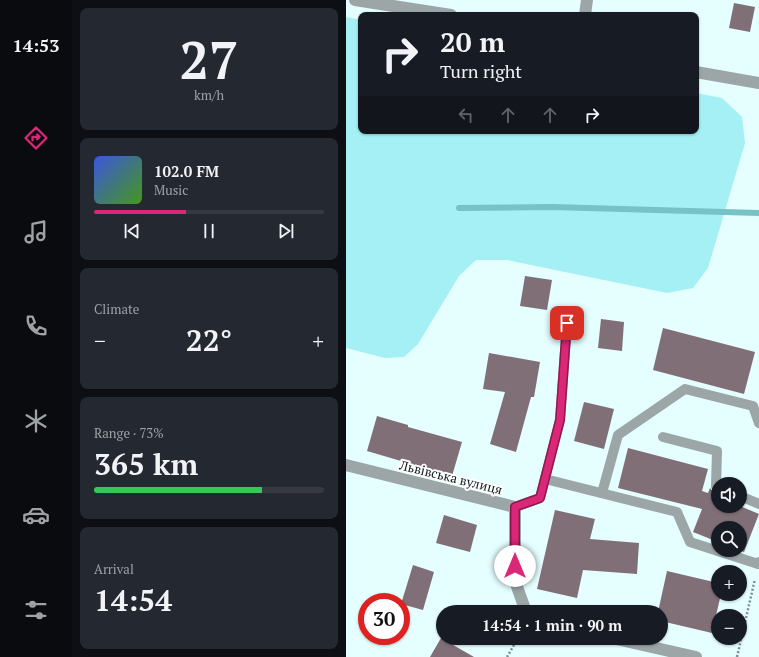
<!DOCTYPE html>
<meta charset="utf-8">
<style>
:root{--surface:#171b24;--page:#242831;--text:#f1f3f6;--muted:#9ea1a6;--line:#363941;--accent:#db2777}
body{margin:0;font-family:"PT Serif",serif;background:var(--page);color:var(--text);height:100vh;display:flex;flex-direction:column;font-size:15px;white-space:nowrap}
*{box-sizing:border-box;margin:0}
p{font-size:13px;color:var(--muted)}
.icon{flex:none;width:22px;height:22px;fill:none;stroke:currentColor;stroke-width:2;stroke-linecap:round;stroke-linejoin:round}
.map{position:relative;flex:1;overflow:hidden}
.panel{display:flex;flex-direction:column;gap:8px;padding:8px;background:#0d0f14;width:274px}
.panel>*{flex:none}
.guide{position:absolute;left:12px;top:12px;width:341px;height:122px;border-radius:8px;box-shadow:0 1px 3px #0004;background:#171b24;color:var(--text);overflow:hidden}
.buttons{position:absolute;left:365px;top:477px;display:grid;gap:8px}
.buttons a{display:grid;place-items:center;width:36px;height:36px;border-radius:50%;background:var(--surface);box-shadow:0 1px 3px #0004;font-size:20px}
.speed{position:absolute;left:12px;top:593px;display:flex;gap:8px;font-size:20px;font-weight:700;text-align:center}
.speed>*{display:grid;place-content:center;width:52px;height:52px;border-radius:50%;background:var(--surface);box-shadow:0 1px 3px #0004;line-height:1}
.speed .limit{border:6px solid #d22;background:#fff;color:#111}
.pin{position:absolute;display:grid;place-items:center;width:34px;height:34px;color:#fff;margin:-17px;border-radius:8px;box-shadow:0 2px 6px #0006}
.me{position:absolute;width:44px;margin:-22px;rotate:0deg;stroke-linejoin:round;filter:drop-shadow(0 0 3px #0008)}
.turn{display:flex;align-items:center;gap:14px;height:84px;padding:0 16px;font-size:18px}
.turn .icon{width:52px;height:52px;stroke-width:2.5}
.turn b{display:block;font-size:28px;line-height:34px}
.lanes{display:flex;align-items:center;height:38px;padding:0 16px;background:#0003;justify-content:center;gap:20px;direction:ltr}
.lanes .off{opacity:.35}
.big{font-size:30px;font-weight:700;line-height:1.1}
.panel .card{flex:1;display:flex;flex-direction:column;justify-content:center;gap:6px;min-width:0;padding:0 14px;border-radius:8px;background:var(--page)}
.panel .dial{align-items:center;gap:0}
.dial b{font-size:52px;line-height:1}
.song{display:flex;align-items:center;gap:12px}
.cover{width:48px;height:48px;border-radius:6px;background:linear-gradient(135deg,hsl(230 70% 55%),hsl(100 70% 35%))}
.played{height:4px;border-radius:2px;background:linear-gradient(90deg,var(--accent) 40%,var(--line) 40%)}
.keys{display:flex;justify-content:space-around;direction:ltr}
.heat{display:flex;justify-content:space-between;align-items:center;font-size:22px;direction:ltr}
.charge{height:6px;border-radius:3px;background:linear-gradient(90deg,#34c759 73%,var(--line) 0)}
.trip{position:absolute;left:90px;top:605px;width:232px;height:40px;border-radius:20px;background:var(--surface);box-shadow:0 1px 3px #0004;font-weight:700;line-height:40px;text-align:center}
main{display:flex;flex:1;min-height:0}
.dock{display:flex;flex-direction:column;width:72px;justify-content:space-around;align-items:center;background:#090b0e;color:var(--muted)}
.dock .icon{width:28px;height:28px}
.dock .active{color:var(--accent)}
.dock b{font-size:18px;color:var(--text)}
.map>svg:first-child{display:block}
.green{fill:#a4f0f4}
.lines{fill:none;stroke-linecap:round;stroke-linejoin:round}
.stream{stroke:#77c2c6;stroke-width:6}
.building{fill:#816f77}
.path{stroke:#7e8f90;stroke-width:2.5;stroke-dasharray:2 2;stroke-linecap:butt}
.lane{stroke:#9ca6a6;stroke-width:10}
.street{stroke:#9ca6a6;stroke-width:12}
.route-casing{stroke:#8e194d;stroke-width:10}
.route{stroke:#db2777;stroke-width:7}
.labels{text-anchor:middle;dominant-baseline:central;stroke-width:4;stroke-linejoin:round;paint-order:stroke}
.street-label{font-size:13px;fill:#121b1b;stroke:#fff}
</style>
<main>
<nav class="dock">
<b>14:53</b>
<svg class="icon active" aria-label="directions" viewBox="0 0 24 24"><path d="M12 3l9 9-9 9-9-9zM9 14v-3h6M13 9l2 2-2 2"/></svg>
<svg class="icon" aria-label="music" viewBox="0 0 24 24"><path d="M9 18V5l10-2v13"/><circle cx="6" cy="18" r="3"/><circle cx="16" cy="16" r="3"/></svg>
<svg class="icon" aria-label="phone" viewBox="0 0 24 24"><path d="M5 4h4l2 5-3 2q2 4 5 5l2-3 5 2v4C11 20 4 13 5 4z"/></svg>
<svg class="icon" aria-label="climate" viewBox="0 0 24 24"><path d="M12 3v18M4 7l16 10M4 17L20 7"/></svg>
<svg class="icon" aria-label="car" viewBox="0 0 24 24"><path d="M5 17H2v-5l4-1 3-4h7l3 4 3 1v5h-3M9 17h6M6 11h13"/><circle cx="7" cy="17" r="2"/><circle cx="17" cy="17" r="2"/></svg>
<svg class="icon" aria-label="filters" viewBox="0 0 24 24"><path d="M4 7h16M4 17h16"/><circle cx="9" cy="7" r="2"/><circle cx="15" cy="17" r="2"/></svg>
</nav>
<section class="panel">
<div class="card dial"><b>27</b><p>km/h</p></div>
<div class="card">
<div class="song"><i class="cover"></i><div><b>102.0 FM</b><p>Music</p></div></div>
<div class="played"></div>
<div class="keys"><svg class="icon" aria-label="previous" viewBox="0 0 24 24"><path d="M18 5L8 12l10 7zM5 5v14"/></svg><svg class="icon" aria-label="pause" viewBox="0 0 24 24"><path d="M8 5v14M16 5v14"/></svg><svg class="icon" aria-label="next" viewBox="0 0 24 24"><path d="M6 5l10 7-10 7zM19 5v14"/></svg></div>
</div>
<div class="card"><p>Climate</p>
<div class="heat"><a>−</a><b class="big">22°</b><a>+</a></div>
</div>
<div class="card"><p>Range · 73%</p><b class="big">365 km</b><div class="charge"></div></div>
<div class="card"><p>Arrival</p><b class="big">14:54</b></div>
</section>
<div class="map">
<svg width="413" height="657" viewBox="0 0 413 657">
<rect width="100%" height="100%" fill="#e5feff"/>
<polygon class="green" points="0,17 15,20 15,131 350,131 350,93 376,98 396,117 399,143 362,268 347,288 321,293 161,260 130,260 113,276 72,344 58,357 39,358 0,348"/>
<g class="lines">
<polyline class="stream" points="113,208 207,207 413,213"/>
</g>
<g class="building">
<polygon points="388,3 409,7 404,32 383,28"/>
<polygon points="179,276 206,280 201,310 174,306"/>
<polygon points="255,319 278,322 276,351 252,348"/>
<polygon points="317,328 409,352 398,394 307,370"/>
<polygon points="143,353 194,362 188,397 185,397 170,452 144,444 159,392 137,389"/>
<polygon points="238,402 268,409 258,449 228,441"/>
<polygon points="31,416 62,425 62,427 116,442 106,476 21,451"/>
<polygon points="282,448 362,469 356,491 362,493 364,488 367,492 372,493 372,506 394,506 413,514 398,552 393,550 394,550 394,528 372,528 372,542 347,532 356,509 272,488"/>
<polygon points="209,510 249,519 244,539 293,543 291,574 237,570 231,598 191,589"/>
<polygon points="98,515 131,525 124,552 90,543"/>
<polygon points="67,565 88,572 77,610 55,604"/>
<polygon points="321,571 372,583 372,594 375,594 366,633 315,621 315,612 312,612"/>
<polygon points="95,638 128,657 84,657"/>
</g>
<g class="lines">
<g class="path">
<polyline points="161,657 172,638"/>
<polyline points="391,657 409,579"/>
</g>
<g class="lane">
<polyline points="317,437 371,451 370,486 372,487"/>
<polyline points="199,479 331,512 344,542 412,564 413,562"/>
<polyline points="256,493 272,435 339,389 407,406 413,423"/>
<polyline points="394,496 413,504"/>
<polyline points="169,507 194,498 214,420 221,323"/>
</g>
<g class="street">
<polyline points="9,0 105,15"/>
<polyline points="239,15 241,0"/>
<polyline points="350,72 413,83"/>
<polyline points="0,465 169,507 169,581 180,612"/>
<polyline points="266,638 350,657"/>
</g>
</g>
<g class="lines">
<defs>
<polyline id="route" points="169,566 169,507 194,498 214,420 221,323"/>
</defs>
<use href="#route" class="route-casing"/>
<use href="#route" class="route"/>
</g>
<g class="labels">
<g class="street-label">
<text transform="translate(105 477) rotate(14)">Львівська вулиця</text>
</g>
</g>
</svg>
<div class="buttons">
<a><svg class="icon" aria-label="sound" viewBox="0 0 24 24"><path d="M4 9h4l5-4v14l-5-4H4zM17 9q2 3 0 6"/></svg></a>
<a><svg class="icon" aria-label="search" viewBox="0 0 24 24"><circle cx="10" cy="10" r="6"/><path d="M15 15l6 6"/></svg></a>
<a>+</a>
<a>−</a>
</div>
<div class="speed"><div class="limit">30</div></div>
<div class="pin" style="left:221px;top:323px;background:#d93025"><svg class="icon" aria-label="arrive" viewBox="0 0 24 24"><path d="M6 21V4h12l-3 4 3 4H6"/></svg></div>
<svg class="me" style="left:169px;top:566px" viewBox="-20 -20 40 40"><circle r="19" fill="#fff"/><path d="M0-13L10 11 0 6-10 11z" fill="#db2777"/></svg>
<div class="trip">14:54 · 1 min · 90 m</div>
<div class="guide">
<div class="turn"><svg class="icon" aria-label="right" viewBox="0 0 24 24"><path d="M7 20v-9h11M14 6l5 5-5 5"/></svg><div><b>20 m</b>Turn right</div></div>
<div class="lanes"><svg class="icon off" aria-label="left" viewBox="0 0 24 24"><path d="M17 20v-9H6M10 6l-5 5 5 5"/></svg><svg class="icon off" aria-label="ahead" viewBox="0 0 24 24"><path d="M12 20V5M6 11l6-6 6 6"/></svg><svg class="icon off" aria-label="ahead" viewBox="0 0 24 24"><path d="M12 20V5M6 11l6-6 6 6"/></svg><svg class="icon" aria-label="right" viewBox="0 0 24 24"><path d="M7 20v-9h11M14 6l5 5-5 5"/></svg></div>
</div>
</div>
</main>
